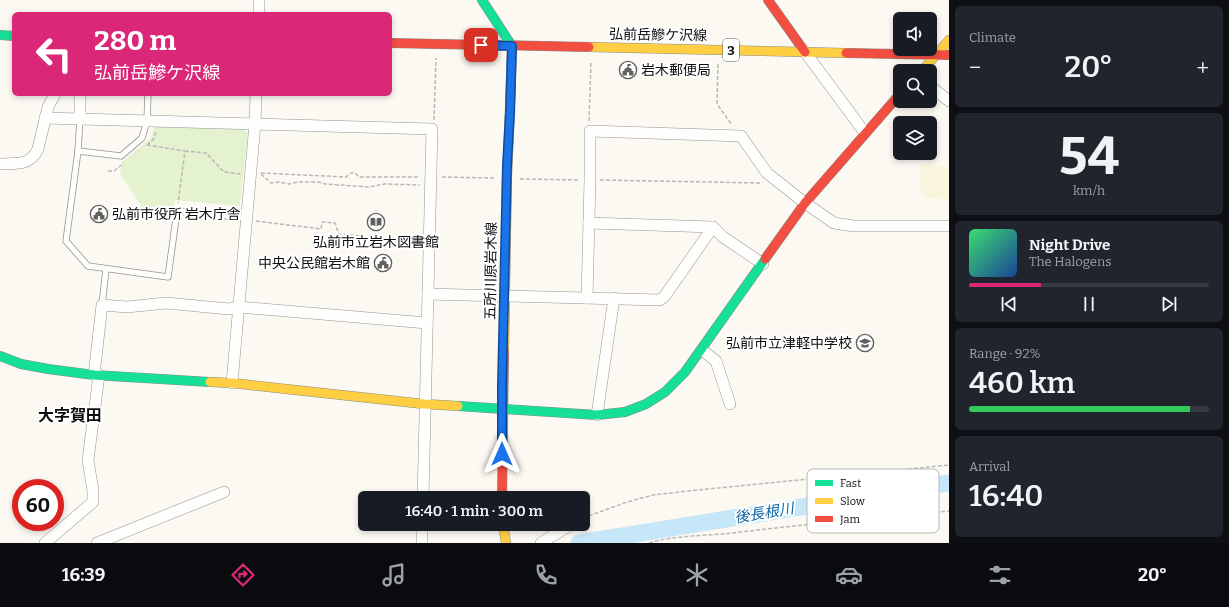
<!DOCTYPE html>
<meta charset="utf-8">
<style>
:root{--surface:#171b24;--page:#20242c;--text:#f1f3f6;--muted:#9ea1a6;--line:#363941;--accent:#db2777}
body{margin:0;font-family:Bitter,"Noto Sans JP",serif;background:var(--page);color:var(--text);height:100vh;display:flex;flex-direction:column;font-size:15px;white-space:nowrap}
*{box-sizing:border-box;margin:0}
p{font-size:13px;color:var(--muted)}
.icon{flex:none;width:22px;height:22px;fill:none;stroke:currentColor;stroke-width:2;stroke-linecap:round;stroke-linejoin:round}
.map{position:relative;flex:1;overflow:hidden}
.panel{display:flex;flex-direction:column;gap:6px;padding:6px;background:#0d0f14;width:280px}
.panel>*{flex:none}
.banner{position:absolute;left:12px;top:12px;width:380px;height:84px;border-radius:6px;box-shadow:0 2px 6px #0003;background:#db2777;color:#fff;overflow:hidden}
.tools{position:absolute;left:893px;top:12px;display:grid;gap:8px}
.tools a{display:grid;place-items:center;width:44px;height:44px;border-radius:6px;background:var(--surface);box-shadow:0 2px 6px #0003;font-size:20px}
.speed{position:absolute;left:12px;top:479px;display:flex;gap:8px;font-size:20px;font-weight:700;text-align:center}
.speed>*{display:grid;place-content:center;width:52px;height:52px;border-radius:50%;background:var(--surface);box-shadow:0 2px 6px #0003;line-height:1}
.speed .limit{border:6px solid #d22;background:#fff;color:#111}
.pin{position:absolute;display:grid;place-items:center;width:34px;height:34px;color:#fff;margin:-17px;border-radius:8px;box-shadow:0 2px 6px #0006}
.me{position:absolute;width:44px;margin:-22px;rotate:0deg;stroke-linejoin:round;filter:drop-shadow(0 0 3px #0008)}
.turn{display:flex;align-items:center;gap:14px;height:84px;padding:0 16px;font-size:18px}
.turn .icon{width:52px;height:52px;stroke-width:2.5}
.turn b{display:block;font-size:28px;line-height:34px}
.big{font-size:30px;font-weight:600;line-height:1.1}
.panel .widget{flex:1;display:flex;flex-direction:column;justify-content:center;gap:6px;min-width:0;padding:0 14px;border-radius:6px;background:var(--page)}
.panel .dial{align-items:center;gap:0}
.dial b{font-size:52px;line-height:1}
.song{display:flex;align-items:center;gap:12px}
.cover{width:48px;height:48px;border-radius:6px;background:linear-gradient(135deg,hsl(140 70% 55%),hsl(220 70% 35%))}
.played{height:4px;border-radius:2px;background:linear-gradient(90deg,var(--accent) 30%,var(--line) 30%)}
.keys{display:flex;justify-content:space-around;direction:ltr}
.heat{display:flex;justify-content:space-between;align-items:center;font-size:22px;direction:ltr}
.charge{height:6px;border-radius:3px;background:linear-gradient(90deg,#34c759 92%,var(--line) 0)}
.trip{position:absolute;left:358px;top:491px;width:232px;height:40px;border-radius:6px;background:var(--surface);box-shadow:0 2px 6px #0003;font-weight:600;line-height:40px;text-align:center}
.tab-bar{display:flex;height:64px;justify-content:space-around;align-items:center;background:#090b0e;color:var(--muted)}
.tab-bar .icon{width:28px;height:28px}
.tab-bar .current{color:var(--accent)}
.tab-bar b{font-size:18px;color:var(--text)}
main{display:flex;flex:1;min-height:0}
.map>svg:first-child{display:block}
.farmland{fill:#f9f6dd}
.green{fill:#e4f2d0}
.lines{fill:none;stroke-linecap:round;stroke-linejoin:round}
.river{stroke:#c6e7f8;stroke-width:17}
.lane-casing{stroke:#959491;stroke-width:7}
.street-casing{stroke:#959491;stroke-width:12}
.fast-casing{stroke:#8b8a87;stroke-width:10}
.slow-casing{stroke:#8b8a87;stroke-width:10}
.jam-casing{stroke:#8b8a87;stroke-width:10}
.path{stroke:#b8b8b6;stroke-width:1.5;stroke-dasharray:4 2;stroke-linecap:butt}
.lane{stroke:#fefefd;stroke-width:5.5}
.street{stroke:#fefefd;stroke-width:11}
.fast{stroke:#16e098;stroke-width:9}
.slow{stroke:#ffcf43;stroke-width:9}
.jam{stroke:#f24e42;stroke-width:9}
.route-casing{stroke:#114b97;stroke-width:10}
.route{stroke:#1a73e8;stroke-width:7}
.labels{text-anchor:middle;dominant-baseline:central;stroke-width:4;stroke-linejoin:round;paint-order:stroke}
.shield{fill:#fff;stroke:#565656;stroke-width:1}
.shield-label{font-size:13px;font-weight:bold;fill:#0e0e0e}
.street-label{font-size:14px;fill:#0e0e0e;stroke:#fff}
.poi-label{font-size:14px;fill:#0e0e0e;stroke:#fff;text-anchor:start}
.water-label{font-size:15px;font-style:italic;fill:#0f66a7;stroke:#fff}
.quarter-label{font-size:16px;font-weight:bold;fill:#0e0e0e;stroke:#fff}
.key{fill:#fff;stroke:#b7b7b7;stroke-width:1}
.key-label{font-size:11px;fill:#0e0e0e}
</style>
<main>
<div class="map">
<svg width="949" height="543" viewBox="0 0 949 543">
<rect width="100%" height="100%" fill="#fbf9f2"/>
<polygon class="farmland" points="922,164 949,167 949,200 923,197 919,180"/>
<polygon class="green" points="154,126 243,129 248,133 240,206 175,200 173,215 145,212 120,174 122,162 151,138"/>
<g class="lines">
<polyline class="river" points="579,543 949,483"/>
<defs>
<g id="lane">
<polyline points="80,119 78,151 66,241 88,266 168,277 177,211 247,218"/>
<polyline points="78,151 121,156 142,138 147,121 148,94"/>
<polyline points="102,305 106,269"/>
</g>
<g id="street">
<polyline points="259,14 259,0"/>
<polyline points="805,52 865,133"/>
<polyline points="930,86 949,101"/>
<polyline points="45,118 432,129 423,498"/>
<polyline points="80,119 80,94"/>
<path d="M 0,164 C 17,163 30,166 38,149 L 48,107 L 55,94"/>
<polyline points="589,223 713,227 723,237 763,264"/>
<polyline points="428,294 659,300 664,297 713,227"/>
<polyline points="587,298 590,180 590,131 741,136 767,173 805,203 834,223 854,226 949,226"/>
<polyline points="702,350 716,361 730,404"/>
<polyline points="94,375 102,305 127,307 166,303 229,309 239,307 427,323"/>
<polyline points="232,383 255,124 256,94"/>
<polyline points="597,415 614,298"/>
<polyline points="45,543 93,502 93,491 88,460 99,375"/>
<polyline points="97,543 224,492"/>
<polyline points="422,543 422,524"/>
<polyline points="541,543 572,524"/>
</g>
<g id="fast">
<polyline points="482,0 512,46"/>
<polyline points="0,35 14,36"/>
<polyline points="510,107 512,46"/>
<polyline points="0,356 21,364 48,369 94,375 210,382"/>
<polyline points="458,406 597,415 625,412 646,404 665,392 685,372 765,259"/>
</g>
<g id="slow">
<polyline points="589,47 846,53"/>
<polyline points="922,71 949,40"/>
<polyline points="504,351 507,178 510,107"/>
<polyline points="210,382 232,383 424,404 458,406"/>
<polyline points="503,524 506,543"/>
</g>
<g id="jam">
<polyline points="768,0 805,52"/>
<polyline points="390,43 589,47"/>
<polyline points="846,53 949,55"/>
<polyline points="765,259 805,203 900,94"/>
<polyline points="502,498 504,351"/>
</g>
</defs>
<use href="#lane" class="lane-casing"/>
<use href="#street" class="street-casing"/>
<use href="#fast" class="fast-casing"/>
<use href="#slow" class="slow-casing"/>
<use href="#jam" class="jam-casing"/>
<g class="path">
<polyline points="718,64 717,104 732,125"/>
<polyline points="434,120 436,58"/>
<polyline points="589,121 591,61"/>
<polyline points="147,145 185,151 178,203"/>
<polyline points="147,145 153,140 156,132"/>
<polyline points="185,151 206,153 224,172 241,174"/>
<polyline points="108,171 114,171 124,163"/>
<polyline points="261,173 346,177 351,173 355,173 359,177 420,177"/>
<polyline points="261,174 271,183 279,182 289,184 298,182 318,182 325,184 369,187 385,184 420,185"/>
<polyline points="442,177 494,178"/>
<polyline points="520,179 580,180"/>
<polyline points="600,180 762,183"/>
<polyline points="256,221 321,229 322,222 335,223 339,234 361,236"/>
<polyline points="583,518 627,502 653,495 688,491 949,465"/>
<path d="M 649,543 C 676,535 706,536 733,533 C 805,524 877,518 949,511"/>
</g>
<use href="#lane" class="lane"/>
<use href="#street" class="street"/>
<use href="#fast" class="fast"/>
<use href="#slow" class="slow"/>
<use href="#jam" class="jam"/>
</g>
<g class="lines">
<defs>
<polyline id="route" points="481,45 512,46 510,113 507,166 502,386 502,454"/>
</defs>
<use href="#route" class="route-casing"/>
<use href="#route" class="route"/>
</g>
<defs>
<symbol id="civic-ring" viewBox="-11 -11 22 22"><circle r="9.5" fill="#fff" stroke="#61605e" stroke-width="1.5"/><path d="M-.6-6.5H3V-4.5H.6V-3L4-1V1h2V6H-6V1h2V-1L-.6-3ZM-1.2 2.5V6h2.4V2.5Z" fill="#61605e"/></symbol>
<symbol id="library-ring" viewBox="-11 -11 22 22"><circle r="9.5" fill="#fff" stroke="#61605e" stroke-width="1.5"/><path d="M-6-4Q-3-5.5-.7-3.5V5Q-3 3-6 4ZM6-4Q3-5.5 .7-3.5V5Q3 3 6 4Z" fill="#61605e"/></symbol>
<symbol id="school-ring" viewBox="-11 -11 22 22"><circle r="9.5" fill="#fff" stroke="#61605e" stroke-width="1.5"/><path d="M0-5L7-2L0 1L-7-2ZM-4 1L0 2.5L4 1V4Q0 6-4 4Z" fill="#61605e"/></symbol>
</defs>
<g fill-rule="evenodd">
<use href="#civic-ring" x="618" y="60" width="20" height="20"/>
<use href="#civic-ring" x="89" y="204" width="20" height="20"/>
<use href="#library-ring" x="366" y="212" width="20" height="20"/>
<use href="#civic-ring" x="373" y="253" width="20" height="20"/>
<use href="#school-ring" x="855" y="333" width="20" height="20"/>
</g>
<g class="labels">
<rect class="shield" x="723" y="39" width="16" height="22" rx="3"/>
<g class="shield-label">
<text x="731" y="50">3</text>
</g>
<g class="street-label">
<text transform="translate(658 35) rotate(1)">弘前岳鰺ケ沢線</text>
<text transform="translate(491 271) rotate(-89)">五所川原岩木線</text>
</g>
<g class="poi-label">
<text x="641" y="70">岩木郵便局</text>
<text x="112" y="214">弘前市役所 岩木庁舎</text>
<text x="376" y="242" text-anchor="middle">弘前市立岩木図書館</text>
<text x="370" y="263" text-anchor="end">中央公民館岩木館</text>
<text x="852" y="343" text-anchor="end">弘前市立津軽中学校</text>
</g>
<g class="water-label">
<text transform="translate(764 513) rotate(-9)">後長根川</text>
</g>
<g class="quarter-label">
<text x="70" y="415">大字賀田</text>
</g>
</g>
<rect x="807" y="469" width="132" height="64" rx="6" class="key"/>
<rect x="815" y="480" width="18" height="6" fill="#16e098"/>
<rect x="815" y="498" width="18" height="6" fill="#ffcf43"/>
<rect x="815" y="516" width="18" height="6" fill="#f24e42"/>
<g class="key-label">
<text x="840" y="487">Fast</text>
<text x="840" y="505">Slow</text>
<text x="840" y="523">Jam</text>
</g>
</svg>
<div class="tools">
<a><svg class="icon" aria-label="sound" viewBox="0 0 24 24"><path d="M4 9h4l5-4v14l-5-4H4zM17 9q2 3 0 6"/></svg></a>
<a><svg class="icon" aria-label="search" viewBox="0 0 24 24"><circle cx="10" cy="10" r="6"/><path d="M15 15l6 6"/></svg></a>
<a><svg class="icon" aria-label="layers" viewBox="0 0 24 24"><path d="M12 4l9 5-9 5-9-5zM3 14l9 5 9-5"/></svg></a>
</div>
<div class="speed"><div class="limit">60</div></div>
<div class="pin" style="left:481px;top:45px;background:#d93025"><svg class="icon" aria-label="arrive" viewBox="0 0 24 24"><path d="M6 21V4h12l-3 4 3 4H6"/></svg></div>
<svg class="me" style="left:502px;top:454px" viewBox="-20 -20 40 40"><path d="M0-17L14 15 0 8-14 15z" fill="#1a73e8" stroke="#fff" stroke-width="4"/></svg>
<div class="trip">16:40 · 1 min · 300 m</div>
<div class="banner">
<div class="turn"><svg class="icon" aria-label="left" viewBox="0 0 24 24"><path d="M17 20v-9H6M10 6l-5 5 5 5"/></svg><div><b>280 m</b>弘前岳鰺ケ沢線</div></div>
</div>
</div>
<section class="panel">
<div class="widget"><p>Climate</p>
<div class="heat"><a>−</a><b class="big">20°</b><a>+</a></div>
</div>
<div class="widget dial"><b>54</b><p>km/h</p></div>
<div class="widget">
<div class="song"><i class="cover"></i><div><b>Night Drive</b><p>The Halogens</p></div></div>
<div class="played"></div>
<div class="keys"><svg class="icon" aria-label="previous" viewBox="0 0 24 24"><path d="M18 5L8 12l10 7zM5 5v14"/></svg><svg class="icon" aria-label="pause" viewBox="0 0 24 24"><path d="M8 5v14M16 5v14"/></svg><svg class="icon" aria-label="next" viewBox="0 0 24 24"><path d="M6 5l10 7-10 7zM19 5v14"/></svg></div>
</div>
<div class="widget"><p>Range · 92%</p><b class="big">460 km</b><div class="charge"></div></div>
<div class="widget"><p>Arrival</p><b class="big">16:40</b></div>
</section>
</main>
<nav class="tab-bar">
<b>16:39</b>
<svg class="icon current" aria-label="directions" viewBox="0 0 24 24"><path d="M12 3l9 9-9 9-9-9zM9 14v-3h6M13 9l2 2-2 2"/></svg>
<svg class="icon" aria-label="music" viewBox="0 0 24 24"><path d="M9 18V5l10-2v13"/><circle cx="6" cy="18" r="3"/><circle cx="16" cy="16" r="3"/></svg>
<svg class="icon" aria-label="phone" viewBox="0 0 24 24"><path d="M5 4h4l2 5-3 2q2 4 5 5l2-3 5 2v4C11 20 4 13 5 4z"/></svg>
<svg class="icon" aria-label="climate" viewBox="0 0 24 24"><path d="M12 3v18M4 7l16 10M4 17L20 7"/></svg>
<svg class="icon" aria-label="car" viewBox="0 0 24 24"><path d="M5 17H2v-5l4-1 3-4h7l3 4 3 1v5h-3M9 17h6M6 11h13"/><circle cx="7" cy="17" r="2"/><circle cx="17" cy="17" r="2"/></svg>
<svg class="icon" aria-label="filters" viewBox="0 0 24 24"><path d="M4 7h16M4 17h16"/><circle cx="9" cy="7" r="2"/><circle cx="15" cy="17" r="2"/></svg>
<b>20°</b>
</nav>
